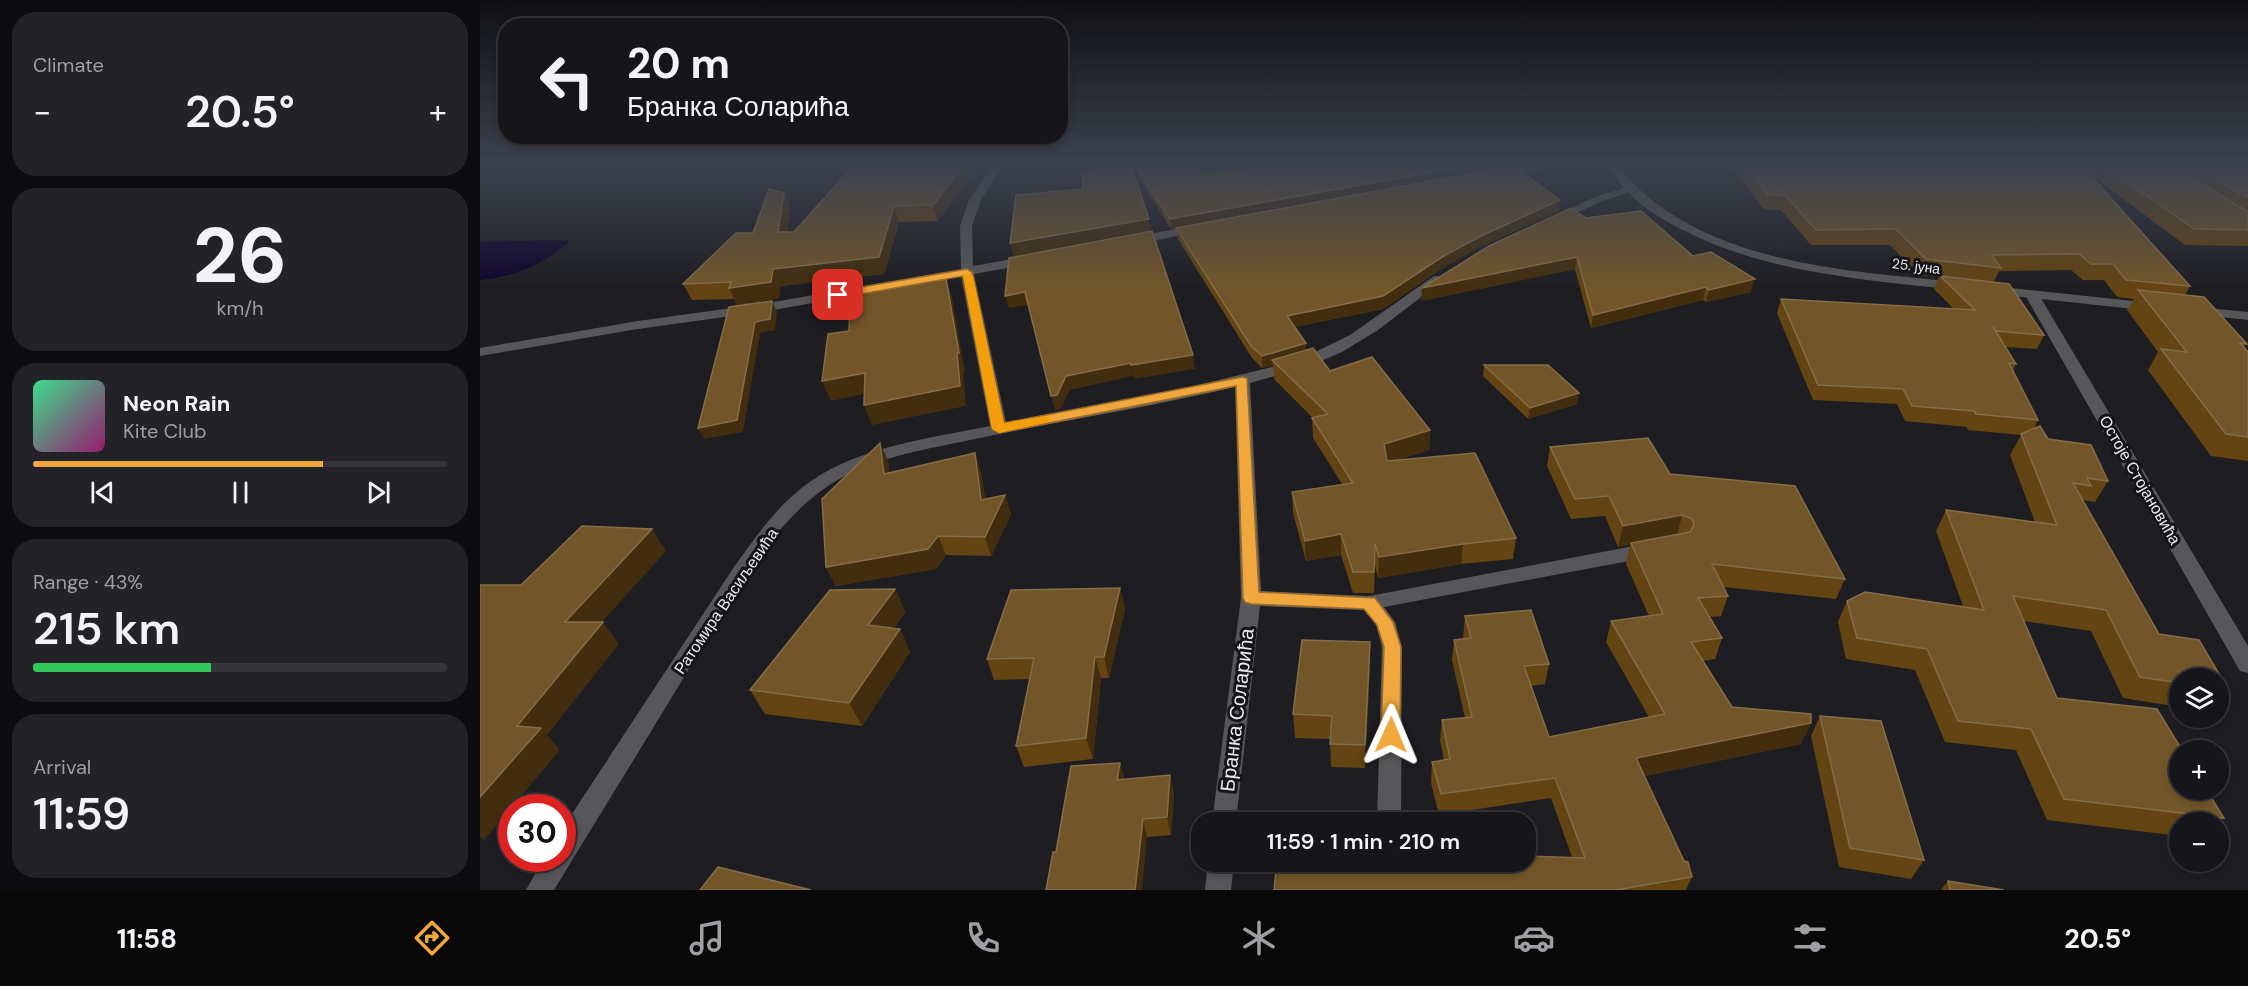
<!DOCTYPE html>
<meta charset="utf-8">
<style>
:root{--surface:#16161a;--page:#232327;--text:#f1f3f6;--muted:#9e9fa2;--line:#353539;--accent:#efa73e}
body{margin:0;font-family:"DM Sans",sans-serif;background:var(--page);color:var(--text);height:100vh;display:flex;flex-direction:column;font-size:22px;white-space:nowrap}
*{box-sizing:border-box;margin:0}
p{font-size:20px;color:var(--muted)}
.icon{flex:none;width:33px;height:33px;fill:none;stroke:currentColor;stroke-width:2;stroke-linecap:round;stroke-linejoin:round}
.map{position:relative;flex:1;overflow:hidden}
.panel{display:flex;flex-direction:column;gap:12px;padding:12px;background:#0c0c0e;width:480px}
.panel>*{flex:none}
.banner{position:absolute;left:18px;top:18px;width:570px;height:126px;border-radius:24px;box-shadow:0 3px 9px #0003,0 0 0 2px var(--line);background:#16161a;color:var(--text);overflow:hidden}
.buttons{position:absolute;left:1689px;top:668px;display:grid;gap:12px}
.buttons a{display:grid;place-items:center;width:60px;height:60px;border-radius:50%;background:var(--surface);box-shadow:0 3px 9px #0003,0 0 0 2px var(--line);font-size:30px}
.speed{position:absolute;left:18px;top:794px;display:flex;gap:12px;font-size:30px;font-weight:700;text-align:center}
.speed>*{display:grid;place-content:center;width:78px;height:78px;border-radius:50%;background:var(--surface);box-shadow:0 3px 9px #0003,0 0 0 2px var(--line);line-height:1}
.speed .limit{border:9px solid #d22;background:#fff;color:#111}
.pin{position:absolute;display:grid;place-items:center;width:51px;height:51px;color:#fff;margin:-26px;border-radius:12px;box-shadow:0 3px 9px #0006}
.me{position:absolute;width:66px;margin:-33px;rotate:1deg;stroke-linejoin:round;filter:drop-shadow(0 0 4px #0008)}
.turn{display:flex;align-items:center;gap:21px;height:126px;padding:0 30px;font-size:27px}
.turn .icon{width:78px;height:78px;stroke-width:2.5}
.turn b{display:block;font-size:42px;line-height:51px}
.big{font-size:45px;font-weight:600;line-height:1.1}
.panel .tile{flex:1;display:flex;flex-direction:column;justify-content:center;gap:9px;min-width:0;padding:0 21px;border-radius:24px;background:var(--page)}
.panel .dial{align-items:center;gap:0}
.dial b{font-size:78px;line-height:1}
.song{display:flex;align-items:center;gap:18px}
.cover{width:72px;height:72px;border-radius:9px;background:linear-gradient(135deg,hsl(150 70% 55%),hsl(320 70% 35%))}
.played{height:6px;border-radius:3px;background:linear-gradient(90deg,var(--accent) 70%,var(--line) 70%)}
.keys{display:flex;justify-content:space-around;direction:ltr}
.heat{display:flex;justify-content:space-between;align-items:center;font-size:33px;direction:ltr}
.charge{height:9px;border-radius:4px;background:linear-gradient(90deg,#34c759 43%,var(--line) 0)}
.trip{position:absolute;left:711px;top:812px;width:345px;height:60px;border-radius:24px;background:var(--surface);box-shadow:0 3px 9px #0003,0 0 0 2px var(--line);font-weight:600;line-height:60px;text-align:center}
.menu{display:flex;height:96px;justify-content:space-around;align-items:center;background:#09090a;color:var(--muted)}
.menu .icon{width:42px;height:42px}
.menu .active{color:var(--accent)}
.menu b{font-size:27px;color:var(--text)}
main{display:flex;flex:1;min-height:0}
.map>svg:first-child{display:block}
.water{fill:#0f042d}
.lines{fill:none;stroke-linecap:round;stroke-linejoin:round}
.service{fill:#575759;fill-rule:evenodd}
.minor{fill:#575759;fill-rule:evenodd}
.tertiary{fill:#575759;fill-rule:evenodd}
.wall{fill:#644412}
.shaded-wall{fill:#422e0e}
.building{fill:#725629;stroke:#856d48;stroke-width:1.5}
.route{fill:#efa73e;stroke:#9b6d28;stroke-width:1.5}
.slow{fill:#f59e0b}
.labels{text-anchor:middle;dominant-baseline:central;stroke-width:6;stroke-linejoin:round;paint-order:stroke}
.far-street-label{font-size:14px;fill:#eaeaed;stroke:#151519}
.street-label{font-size:16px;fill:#eaeaed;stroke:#151519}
.near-street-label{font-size:20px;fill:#eaeaed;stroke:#151519}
</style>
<main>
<section class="panel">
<div class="tile"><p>Climate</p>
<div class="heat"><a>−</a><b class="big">20.5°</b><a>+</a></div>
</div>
<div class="tile dial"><b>26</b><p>km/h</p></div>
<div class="tile">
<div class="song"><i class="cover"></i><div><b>Neon Rain</b><p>Kite Club</p></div></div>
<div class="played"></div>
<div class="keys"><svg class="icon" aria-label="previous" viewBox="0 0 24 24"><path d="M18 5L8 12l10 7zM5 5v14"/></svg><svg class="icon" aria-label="pause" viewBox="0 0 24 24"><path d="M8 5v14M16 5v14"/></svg><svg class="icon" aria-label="next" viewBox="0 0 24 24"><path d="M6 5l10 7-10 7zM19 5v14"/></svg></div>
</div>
<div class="tile"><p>Range · 43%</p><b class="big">215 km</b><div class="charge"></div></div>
<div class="tile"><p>Arrival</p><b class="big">11:59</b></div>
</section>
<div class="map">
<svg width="1768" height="890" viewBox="0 0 1768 890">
<rect width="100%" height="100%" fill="#1e1e22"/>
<path class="water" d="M 76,240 L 90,241 C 64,264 35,277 0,280 L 0,242 Z"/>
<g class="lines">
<polygon class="service" points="158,321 163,322 165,325 163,328 0,356 0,348"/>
<g class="minor">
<path d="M 513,165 L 523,165 L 501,200 L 492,226 L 493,266 L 549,256 L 555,260 L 549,264 L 494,274 L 526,422 L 698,390 L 817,361 L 870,335 L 954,276 L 964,276 L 965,279 L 898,330 L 862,352 L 827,367 L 770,383 L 781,591 L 889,596 L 1170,543 L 1177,545 L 1179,550 L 1177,555 L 1170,557 L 904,607 L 915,622 L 922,647 L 921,822 L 897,822 L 902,647 L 896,625 L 884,610 L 780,606 L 756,822 L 732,822 L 761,598 L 755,387 C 667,408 578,421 490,440 C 447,449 402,456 363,477 C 289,516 241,618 198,687 C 157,755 115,822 74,890 L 46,890 L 64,858 L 82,858 L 82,829 L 254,567 C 276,536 299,503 331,481 C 382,446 451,438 510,426 L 481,276 L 294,310 L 158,329 L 151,325 L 158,321 L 294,302 L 481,269 L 480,226 L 489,200 Z"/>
<polygon points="1048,165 1071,165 1066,168 1014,176 1009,173 1014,170"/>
<polygon points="1150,186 1155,189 1154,191 1125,200 1079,221 1071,221 1069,219 1117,196"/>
<polygon points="717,225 721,227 721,231 654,245 648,241 654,237"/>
<polygon points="1552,291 1559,295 1768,646 1768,673 1760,671 1545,295"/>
<polygon points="728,861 754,861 751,890 725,890"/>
<rect x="895" y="861" width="26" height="29"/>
</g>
<g class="tertiary">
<path d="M 1127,165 L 1137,165 C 1216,264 1362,270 1478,282 L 1485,286 L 1478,290 C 1388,280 1298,274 1215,236 C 1193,225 1170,214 1153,197 C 1143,188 1135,176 1127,165 Z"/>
<polygon points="1512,286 1672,303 1679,307 1672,311 1507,293 1505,290"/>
<polygon points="1718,307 1768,312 1768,320 1713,314 1711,311"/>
</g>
</g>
<g class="wall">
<polygon points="374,165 498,165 458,221 419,222 404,274 300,286 299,298 257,305 254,299 212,300 203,284 273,233 304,193 310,208 307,232 314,232"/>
<polygon points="802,165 1021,165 1020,168 691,229 659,177 657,168 721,174 802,167"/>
<polygon points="1251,165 1768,165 1768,246 1705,245 1610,174 1710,286 1705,295 1724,297 1767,344 1764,347 1768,352 1768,461 1731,456 1668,370 1678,352 1647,310 1654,299 1637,297 1624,280 1603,280 1591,270 1519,271 1514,282 1529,284 1564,335 1557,349 1525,347 1536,364 1533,370 1558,420 1554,429 1560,426 1568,439 1611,445 1628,481 1615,502 1603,500 1679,634 1719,640 1749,691 1738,702 1738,678 1700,678 1700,707 1643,698 1611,631 1544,621 1577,698 1677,709 1702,750 1700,750 1700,789 1726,789 1744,818 1738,823 1738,822 1700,822 1700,836 1567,820 1536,750 1465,742 1435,670 1366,659 1358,622 1367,601 1385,592 1483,606 1456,531 1466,510 1555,522 1530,455 1541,435 1488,430 1487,427 1425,421 1417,404 1333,400 1297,313 1301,299 1474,309 1454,289 1459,277 1440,275 1410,245 1331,245 1301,210 1284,210"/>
<polygon points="1079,211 998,248 961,269 903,309 814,327 826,343 826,350 850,371 950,430 949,450 916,460 1036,538 1033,559 981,564 898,578 895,565 894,593 873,593 861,555 826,561 813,513 812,492 862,484 833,438 832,418 833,418 794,379 793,365 782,368 772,358 698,239 696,228"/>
<polygon points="1106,218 1213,256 1271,292 1226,302 1223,300 1111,328 1095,269 941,301"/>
<polygon points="1004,365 1097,404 1048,419 1003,376"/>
<polygon points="1070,447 1190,474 1365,579 1356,599 1244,587 1248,596 1241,616 1230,617 1242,638 1235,659 1223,661 1252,707 1321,744 1164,776 1212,877 1206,890 794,890 893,870 895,872 923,872 1092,857 1071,798 959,815 951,783 952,762 964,760 960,741 962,720 985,718 972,660 974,640 983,639 985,616 1069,664 1065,684 1051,686 1069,737 1169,717 1126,642 1131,621 1169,616 1146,564 1150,544 1138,547 1125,516 1091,519 1067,466"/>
<polygon points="408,461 409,473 501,472 505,499 525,495 531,514 511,556 466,555 456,569 356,586 346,567"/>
<polygon points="640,588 645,609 629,678 621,678 613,759 544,767 536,746 550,679 514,680 507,659"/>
<polygon points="415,589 425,612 414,628 420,629 430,652 382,726 285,714 270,690"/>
<polygon points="890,642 890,666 885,768 851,767 850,739 815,738 813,714"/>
<polygon points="1340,716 1444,860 1431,879 1359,867 1331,736"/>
<polygon points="640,763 644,779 694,793 691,835 667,837 576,852"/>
<polygon points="1468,881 1524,890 1461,890"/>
</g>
<g class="shaded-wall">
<polygon points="483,165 498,165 458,221 453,205"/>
<polygon points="992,165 1021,165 1020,168 691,229 690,219"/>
<polygon points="304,193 310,208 305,248 298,232"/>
<polygon points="1080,200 1079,211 998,248 961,269 903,309 807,328 807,316 962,257 999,237"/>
<polygon points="414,206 419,222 404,274 300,286 299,298 257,305 249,288 293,269"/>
<polygon points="669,219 671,232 534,257 530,243"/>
<polygon points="1097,257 1095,269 941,301 942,288"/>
<polygon points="466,279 472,297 485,372 483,373 486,406 392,425 384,405"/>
<polygon points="1275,279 1271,292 1226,302 1229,290"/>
<polygon points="1226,287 1223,300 1111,328 1113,315"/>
<polygon points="545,292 548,305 529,308 525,296"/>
<polygon points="292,301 297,312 295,330 280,333 263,432 224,439 218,428 275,322"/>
<polygon points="826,343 826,355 792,360 793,365 782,368 782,356"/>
<polygon points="713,355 715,369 654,379 651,365"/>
<polygon points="651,363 653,376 590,390 580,409 575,410 571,396 586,376"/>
<polygon points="385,373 393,392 351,401 342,381"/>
<polygon points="1099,393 1097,404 1048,419 1050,408"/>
<polygon points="950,430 949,450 903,464 904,444"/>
<polygon points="400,443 408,461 412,492 404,474"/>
<polygon points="495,453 501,472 508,519 501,500"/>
<polygon points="525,495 531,514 511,556 505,537"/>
<polygon points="1202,515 1197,536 1138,547 1143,526"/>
<polygon points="172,529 186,551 102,644 85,622"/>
<polygon points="861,534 861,555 826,561 825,541"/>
<polygon points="458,536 466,555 456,569 356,586 346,567"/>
<polygon points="895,544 895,565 894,593 894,572"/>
<polygon points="983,544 981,564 898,578 899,557"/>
<polygon points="640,588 645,609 629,678 624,657"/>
<polygon points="415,589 425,612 399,649 388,625"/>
<polygon points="123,622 139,644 67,735 80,750 4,840 0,837 0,797 37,726"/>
<polygon points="420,629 430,652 382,726 369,703"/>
<polygon points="890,642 890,666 885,768 885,745"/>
<polygon points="615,657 621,678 613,759 606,738"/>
<polygon points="1331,723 1321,744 1150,779 1156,758"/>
<polygon points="640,763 645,781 637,780"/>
<polygon points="690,775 694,793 691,835 687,817"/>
<polygon points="663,819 667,837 662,890 655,890"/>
</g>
<g class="building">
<polygon points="374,165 483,165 453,205 414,206 399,257 293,269 291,282 249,288 251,282 203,284 256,233 273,233 289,189 304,193 298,232 314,232"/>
<polygon points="651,165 669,219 530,243 536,195 603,189 602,173"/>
<polygon points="686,165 717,165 721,174 804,167 803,165 992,165 690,219 657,168"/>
<polygon points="1265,165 1601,165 1710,286 1646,280 1633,264 1611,264 1599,254 1512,255 1521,268 1446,259 1416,229 1336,230 1305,195 1288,195"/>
<polygon points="1623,165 1691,165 1768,212 1768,230 1714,229"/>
<polygon points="1712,165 1768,165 1768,198"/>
<polygon points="1033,166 1080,200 999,237 962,257 903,296 807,316 826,343 782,356 771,346 696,228"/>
<polygon points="1091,208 1106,218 1161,211 1213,256 1231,252 1275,279 1229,290 1226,287 1113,315 1097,257 942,288 1009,246"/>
<polygon points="672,231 713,355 651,365 651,363 586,376 577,395 571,396 545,292 525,296 529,258"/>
<polygon points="1460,276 1529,284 1564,335 1516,331 1513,327 1536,364 1529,363 1558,420 1496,414 1494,411 1432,406 1423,389 1338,385 1301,299 1495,310"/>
<polygon points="466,279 479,353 477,353 480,386 384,405 385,373 342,381 348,334 369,331 370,295"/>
<polygon points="1658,290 1724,297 1767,344 1760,343 1768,352 1768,437 1746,434 1681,349 1707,352"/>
<polygon points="292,301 290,319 275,322 257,420 218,428 249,307"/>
<polygon points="833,348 850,371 892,357 950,430 904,444 907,461 995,453 1036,538 983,544 899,557 895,544 894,572 873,572 861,534 825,541 812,492 873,483 832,418 848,414 792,360"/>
<polygon points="1004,365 1068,365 1099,393 1050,408"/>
<polygon points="1560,426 1568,439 1611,445 1628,481 1607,478 1611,486 1593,483 1679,634 1719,640 1749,691 1738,689 1738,678 1700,678 1700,683 1660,677 1626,610 1533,596 1577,698 1677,709 1702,750 1700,750 1700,789 1726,789 1744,818 1584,799 1551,729 1478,721 1447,649 1377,638 1367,601 1385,592 1504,610 1466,510 1577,525 1541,434"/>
<polygon points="1168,438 1190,474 1315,486 1365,579 1232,564 1248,596 1218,598 1242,638 1211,642 1252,707 1331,714 1331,723 1156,758 1204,861 1208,862 1212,877 1136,890 794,890 797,861 893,861 893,870 895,872 924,872 924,861 1046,861 1046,856 1105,858 1075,778 961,794 952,762 970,759 962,720 992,717 974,640 991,638 985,616 1051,610 1069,664 1044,666 1069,737 1185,714 1131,621 1183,614 1151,543 1210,532 1214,525 1212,519 1202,515 1143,526 1129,496 1095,499 1070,447"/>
<polygon points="400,443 404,474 495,453 501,500 525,495 505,537 458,536 448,549 346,567 342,499"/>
<polygon points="102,526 172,529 85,622 123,622 37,726 61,728 0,797 0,585 41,585"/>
<polygon points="640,588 624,657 615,657 606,738 536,746 554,658 507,659 531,590"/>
<polygon points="415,589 388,625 420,629 369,703 270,690 350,590"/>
<polygon points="822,640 890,642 885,745 850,744 852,716 813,714"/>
<polygon points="1340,716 1401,721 1444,860 1370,848"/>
<polygon points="640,763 637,780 690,775 687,817 663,819 655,890 566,890 573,852 576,852 591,766"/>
<polygon points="238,867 331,890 220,890"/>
<polygon points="1468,881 1524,890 1470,890"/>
</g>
<linearGradient id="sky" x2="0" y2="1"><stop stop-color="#101013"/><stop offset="0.57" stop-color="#3b414f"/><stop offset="1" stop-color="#3b414f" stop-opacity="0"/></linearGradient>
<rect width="1768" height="289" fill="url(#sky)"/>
<polygon class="route" points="487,269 492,272 524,423 762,377 767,378 779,592 895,598 913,622 921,647 920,735 917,740 911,743 904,740 901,735 904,647 897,625 884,609 771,604 765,602 763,598 756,386 519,433 512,429 483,276 358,298 353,295 358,291"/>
<polygon class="slow" points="488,273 493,276 524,423 565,416 571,420 569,422 519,433 512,429 483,276"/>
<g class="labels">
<g class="far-street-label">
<text transform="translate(1436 266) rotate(7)">25. јуна</text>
</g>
<g class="street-label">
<text transform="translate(1660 480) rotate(60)">Остоје Стојановића</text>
<text transform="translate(246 601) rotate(-56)">Ратомира Васиљевића</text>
</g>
<g class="near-street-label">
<text transform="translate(757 710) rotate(-83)">Бранка Соларића</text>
</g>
</g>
</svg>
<div class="buttons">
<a><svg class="icon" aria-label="layers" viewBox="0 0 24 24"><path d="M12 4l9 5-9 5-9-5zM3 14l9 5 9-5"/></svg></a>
<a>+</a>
<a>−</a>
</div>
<div class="speed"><div class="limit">30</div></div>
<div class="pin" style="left:358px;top:295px;background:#d93025"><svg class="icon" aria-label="arrive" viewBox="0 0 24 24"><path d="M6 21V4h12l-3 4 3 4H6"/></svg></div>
<svg class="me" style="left:911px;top:735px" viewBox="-20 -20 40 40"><path d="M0-17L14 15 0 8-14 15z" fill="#efa73e" stroke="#fff" stroke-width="4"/></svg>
<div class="trip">11:59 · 1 min · 210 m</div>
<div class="banner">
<div class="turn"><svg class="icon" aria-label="left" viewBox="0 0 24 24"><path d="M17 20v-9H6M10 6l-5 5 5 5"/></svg><div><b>20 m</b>Бранка Соларића</div></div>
</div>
</div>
</main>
<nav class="menu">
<b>11:58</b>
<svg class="icon active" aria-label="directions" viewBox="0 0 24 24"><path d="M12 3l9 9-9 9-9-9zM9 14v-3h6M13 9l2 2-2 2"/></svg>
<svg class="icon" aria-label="music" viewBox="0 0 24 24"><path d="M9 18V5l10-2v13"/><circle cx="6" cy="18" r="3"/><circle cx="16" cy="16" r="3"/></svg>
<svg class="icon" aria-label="phone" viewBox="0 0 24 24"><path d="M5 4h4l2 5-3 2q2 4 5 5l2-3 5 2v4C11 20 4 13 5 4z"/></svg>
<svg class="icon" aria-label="climate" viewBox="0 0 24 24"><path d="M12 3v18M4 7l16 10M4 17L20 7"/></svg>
<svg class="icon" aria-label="car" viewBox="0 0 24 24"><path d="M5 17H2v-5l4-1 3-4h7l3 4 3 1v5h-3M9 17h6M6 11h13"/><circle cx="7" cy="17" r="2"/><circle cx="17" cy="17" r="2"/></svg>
<svg class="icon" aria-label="filters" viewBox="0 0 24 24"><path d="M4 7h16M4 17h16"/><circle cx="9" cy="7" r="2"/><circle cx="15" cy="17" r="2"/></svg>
<b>20.5°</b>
</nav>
